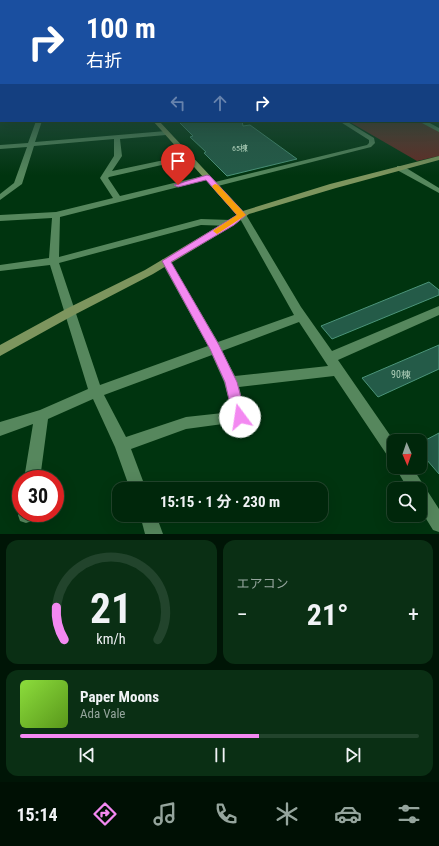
<!DOCTYPE html>
<html lang="ja">
<meta charset="utf-8">
<style>
:root{--surface:#00270b;--page:#0a2f14;--text:#f1f3f6;--muted:#95a59d;--line:#22442c;--accent:#f389f1}
body{margin:0;font-family:"Roboto Condensed","Noto Sans JP",sans-serif;background:var(--page);color:var(--text);height:100vh;display:flex;flex-direction:column;font-size:15px;white-space:nowrap}
*{box-sizing:border-box;margin:0}
p{font-size:13px;color:var(--muted)}
.icon{flex:none;width:22px;height:22px;fill:none;stroke:currentColor;stroke-width:2;stroke-linecap:round;stroke-linejoin:round}
.map{position:relative;height:534px;overflow:hidden}
.details{display:flex;flex-direction:column;gap:6px;padding:6px;background:#001506;flex:1}
.details>*{flex:none}
.guide{position:absolute;left:0px;top:0px;width:439px;height:122px;box-shadow:0 4px 16px #0002,0 0 0 1px var(--line);background:#1a4fa0;color:#fff;overflow:hidden}
.needle{width:26px;rotate:178deg}
.controls{position:absolute;left:387px;top:434px;display:grid;gap:8px}
.controls a{display:grid;place-items:center;width:40px;height:40px;border-radius:8px;background:var(--surface);box-shadow:0 4px 16px #0002,0 0 0 1px var(--line);font-size:20px}
.speed{position:absolute;left:12px;top:470px;display:flex;gap:8px;font-size:20px;font-weight:700;text-align:center}
.speed>*{display:grid;place-content:center;width:52px;height:52px;border-radius:50%;background:var(--surface);box-shadow:0 4px 16px #0002,0 0 0 1px var(--line);line-height:1}
.speed .limit{border:6px solid #d22;background:#fff;color:#111}
.pin{position:absolute;display:grid;place-items:center;width:34px;height:34px;color:#fff;margin:-41px -17px;border-radius:50% 50% 50% 0;rotate:-45deg;box-shadow:0 0 4px #0007}
.pin .icon{rotate:45deg}
.me{position:absolute;width:44px;margin:-22px;rotate:346deg;stroke-linejoin:round;filter:drop-shadow(0 0 3px #0008)}
.turn{display:flex;align-items:center;gap:14px;height:84px;padding:0 20px;font-size:18px}
.turn .icon{width:52px;height:52px;stroke-width:2.5}
.turn b{display:block;font-size:28px;line-height:34px}
.lanes{display:flex;align-items:center;height:38px;padding:0 20px;background:#0003;justify-content:center;gap:20px;direction:ltr}
.lanes .off{opacity:.35}
.big{font-size:30px;font-weight:700;line-height:1.1}
.details .card{flex:1;display:flex;flex-direction:column;justify-content:center;gap:6px;min-width:0;padding:0 14px;border-radius:12px;background:var(--page)}
.details .dial{align-items:center;gap:0}
.dial svg{height:104px;overflow:visible;fill:none;stroke:var(--line);stroke-width:7;stroke-linecap:round;text-anchor:middle}
.dial text{fill:var(--text);stroke:none}
.song{display:flex;align-items:center;gap:12px}
.cover{width:48px;height:48px;border-radius:6px;background:linear-gradient(135deg,hsl(90 70% 55%),hsl(90 70% 35%))}
.played{height:4px;border-radius:2px;background:linear-gradient(90deg,var(--accent) 60%,var(--line) 60%)}
.keys{display:flex;justify-content:space-around;direction:ltr}
.heat{display:flex;justify-content:space-between;align-items:center;font-size:22px;direction:ltr}
.details .tiles{flex:1;display:grid;gap:6px;grid-template-columns:1fr 1fr}
.card:last-child{grid-column:span 2}
.trip{position:absolute;left:112px;top:482px;width:216px;height:40px;border-radius:12px;background:var(--surface);box-shadow:0 4px 16px #0002,0 0 0 1px var(--line);font-weight:700;line-height:40px;text-align:center}
.tabs{display:flex;height:64px;justify-content:space-around;align-items:center;background:#001004;color:var(--muted)}
.tabs .icon{width:28px;height:28px}
.tabs .active{color:var(--accent)}
.tabs b{font-size:18px;color:var(--text)}
.map>svg:first-child{display:block}
.green{fill:#662a24}
.building{fill:#245b48;stroke:#4c947a}
.lines{fill:none;stroke-linecap:round;stroke-linejoin:round}
.street{fill:#56875d;fill-rule:evenodd}
.secondary{fill:#7d955e;fill-rule:evenodd}
.route{fill:#f389f1;stroke:#9e599d}
.slow{fill:#f59e0b}
.labels{text-anchor:middle;dominant-baseline:central;stroke-width:4;stroke-linejoin:round;paint-order:stroke}
.number-label{font-size:8px;fill:#abccb6}
.near-number-label{font-size:10px;fill:#abccb6}
</style>
<div class="map">
<svg width="439" height="534" viewBox="0 0 439 534">
<rect width="100%" height="100%" fill="#00340f"/>
<polygon class="green" points="348,121 418,121 439,131 439,156 417,161"/>
<g class="building">
<polygon points="178,121 242,121 243,126 250,125 297,159 227,176 204,153 206,152 190,137 193,136"/>
<polygon points="429,282 439,290 439,295 332,339 321,326"/>
<polygon points="439,345 439,369 378,397 362,378"/>
<polygon points="439,433 439,474 420,452 420,443"/>
</g>
<g class="lines">
<g class="street">
<rect x="0" y="114" width="1" height="4"/>
<path d="M 36,121 L 42,121 L 35,142 L 166,131 L 169,133 L 166,135 L 120,139 L 122,156 L 112,171 L 188,155 L 192,157 L 188,159 L 109,177 L 108,178 L 120,196 L 207,175 L 211,177 L 210,179 L 60,217 L 59,257 L 201,219 L 231,220 L 235,223 L 231,226 L 201,225 L 59,263 L 100,385 L 208,346 L 161,261 L 163,259 L 169,259 L 218,342 L 294,315 L 238,215 L 242,212 L 245,213 L 301,307 L 332,351 L 439,306 L 439,315 L 338,360 L 394,441 L 394,460 L 389,458 L 334,376 L 239,387 L 247,417 L 245,421 L 186,429 L 131,449 L 146,489 L 130,489 L 115,447 L 93,399 L 48,419 L 40,479 L 24,479 L 33,424 L 0,436 L 0,422 L 40,410 L 88,389 L 50,265 L 0,271 L 0,265 L 49,258 L 52,218 L 0,221 L 0,215 L 56,212 L 113,198 L 100,178 L 114,156 L 114,139 L 34,146 L 22,184 L 0,200 L 0,194 L 14,183 L 27,147 L 0,149 L 0,145 L 28,143 ZM 299,322 L 328,366 L 235,376 L 222,351 ZM 212,355 L 224,382 L 232,412 L 186,417 L 126,437 L 104,395 Z"/>
<polygon points="339,121 346,121 374,138 375,143 371,147 214,187 210,185 211,183 367,145 369,143 369,140"/>
<polygon points="418,121 426,121 439,128 439,132"/>
<polygon points="397,166 403,166 439,188 439,193 397,170"/>
<polygon points="395,467 412,467 439,509 439,532 433,530 420,509 420,489 408,489"/>
<polygon points="21,507 21,513 35,513 32,521 26,523 20,521 18,515"/>
<polygon points="140,515 156,515 163,534 145,534"/>
</g>
<polygon class="secondary" points="153,121 159,121 243,211 330,184 439,156 439,160 336,188 249,214 234,225 153,274 74,315 0,356 0,345 66,309 145,270 237,215"/>
</g>
<linearGradient id="sky" x2="0" y2="1"><stop stop-color="#001d08"/><stop offset="0.57" stop-color="#265042"/><stop offset="1" stop-color="#265042" stop-opacity="0"/></linearGradient>
<rect width="439" height="175" fill="url(#sky)"/>
<polygon class="route" points="207,175 210,176 246,215 234,225 171,262 219,345 237,382 246,417 244,421 240,422 235,421 233,417 225,382 210,349 162,261 237,215 206,180 178,187 174,185"/>
<polygon class="slow" points="215,184 218,185 246,215 217,234 213,231 214,230 237,215 213,188 212,186"/>
<g class="labels">
<g class="number-label">
<text x="240" y="148">65棟</text>
</g>
<g class="near-number-label">
<text x="401" y="374">90棟</text>
</g>
</g>
</svg>
<div class="controls">
<a><svg class="needle" viewBox="-14 -14 28 28"><path d="M0-13l5 13h-10z" fill="#e53935"/><path d="M0 13l5-13h-10z" fill="#95a59d"/></svg></a>
<a><svg class="icon" aria-label="search" viewBox="0 0 24 24"><circle cx="10" cy="10" r="6"/><path d="M15 15l6 6"/></svg></a>
</div>
<div class="speed"><div class="limit">30</div></div>
<div class="pin" style="left:178px;top:185px;background:#d93025"><svg class="icon" aria-label="arrive" viewBox="0 0 24 24"><path d="M6 21V4h12l-3 4 3 4H6"/></svg></div>
<svg class="me" style="left:240px;top:417px" viewBox="-20 -20 40 40"><circle r="19" fill="#fff"/><path d="M0-13L10 11 0 6-10 11z" fill="#f389f1"/></svg>
<div class="trip">15:15 · 1 分 · 230 m</div>
<div class="guide">
<div class="turn"><svg class="icon" aria-label="right" viewBox="0 0 24 24"><path d="M7 20v-9h11M14 6l5 5-5 5"/></svg><div><b>100 m</b>右折</div></div>
<div class="lanes"><svg class="icon off" aria-label="left" viewBox="0 0 24 24"><path d="M17 20v-9H6M10 6l-5 5 5 5"/></svg><svg class="icon off" aria-label="ahead" viewBox="0 0 24 24"><path d="M12 20V5M6 11l6-6 6 6"/></svg><svg class="icon" aria-label="right" viewBox="0 0 24 24"><path d="M7 20v-9h11M14 6l5 5-5 5"/></svg></div>
</div>
</div>
<section class="details">
<div class="tiles">
<div class="card dial"><svg viewBox="0 0 100 80">
<path d="M14 69A42 42 0 1 1 86 69"/>
<path d="M14 69A42 42 0 0 1 8 44" stroke="#f389f1"/>
<text x="50" y="56" font-size="32" font-weight="700">21</text>
<text x="50" y="72" font-size="11">km/h</text>
</svg></div>
<div class="card"><p>エアコン</p>
<div class="heat"><a>−</a><b class="big">21°</b><a>+</a></div>
</div>
<div class="card">
<div class="song"><i class="cover"></i><div><b>Paper Moons</b><p>Ada Vale</p></div></div>
<div class="played"></div>
<div class="keys"><svg class="icon" aria-label="previous" viewBox="0 0 24 24"><path d="M18 5L8 12l10 7zM5 5v14"/></svg><svg class="icon" aria-label="pause" viewBox="0 0 24 24"><path d="M8 5v14M16 5v14"/></svg><svg class="icon" aria-label="next" viewBox="0 0 24 24"><path d="M6 5l10 7-10 7zM19 5v14"/></svg></div>
</div>
</div>
</section>
<nav class="tabs">
<b>15:14</b>
<svg class="icon active" aria-label="directions" viewBox="0 0 24 24"><path d="M12 3l9 9-9 9-9-9zM9 14v-3h6M13 9l2 2-2 2"/></svg>
<svg class="icon" aria-label="music" viewBox="0 0 24 24"><path d="M9 18V5l10-2v13"/><circle cx="6" cy="18" r="3"/><circle cx="16" cy="16" r="3"/></svg>
<svg class="icon" aria-label="phone" viewBox="0 0 24 24"><path d="M5 4h4l2 5-3 2q2 4 5 5l2-3 5 2v4C11 20 4 13 5 4z"/></svg>
<svg class="icon" aria-label="climate" viewBox="0 0 24 24"><path d="M12 3v18M4 7l16 10M4 17L20 7"/></svg>
<svg class="icon" aria-label="car" viewBox="0 0 24 24"><path d="M5 17H2v-5l4-1 3-4h7l3 4 3 1v5h-3M9 17h6M6 11h13"/><circle cx="7" cy="17" r="2"/><circle cx="17" cy="17" r="2"/></svg>
<svg class="icon" aria-label="filters" viewBox="0 0 24 24"><path d="M4 7h16M4 17h16"/><circle cx="9" cy="7" r="2"/><circle cx="15" cy="17" r="2"/></svg>
</nav>
